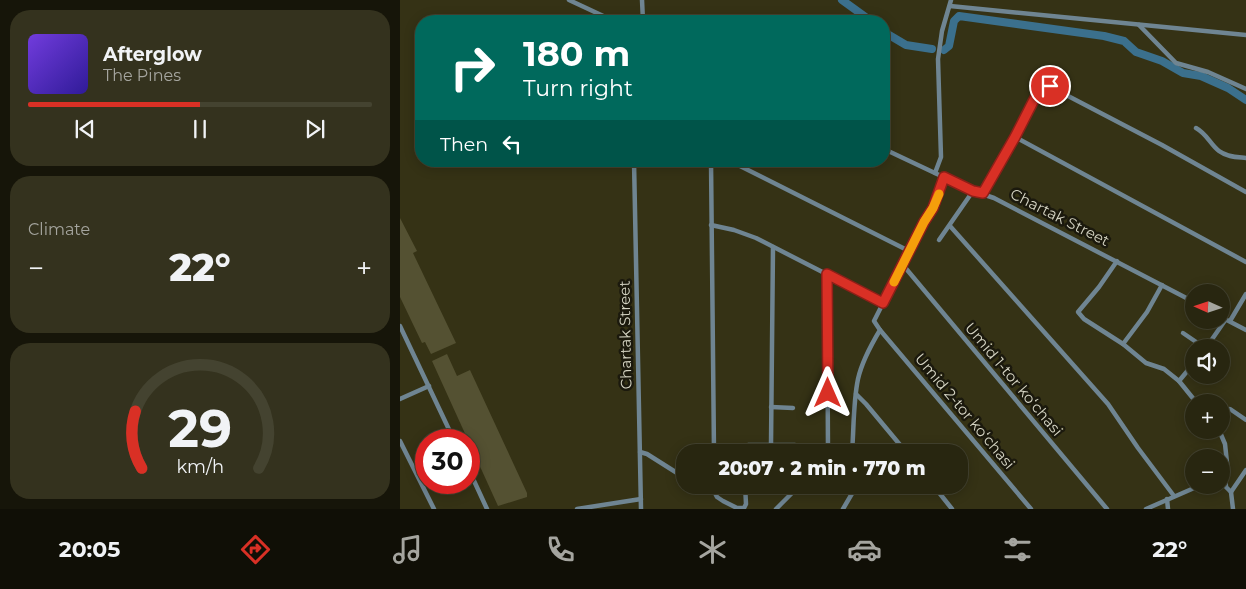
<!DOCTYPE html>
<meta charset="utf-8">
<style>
:root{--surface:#282610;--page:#34321e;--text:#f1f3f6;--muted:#a5a59f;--line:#444330;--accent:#d93025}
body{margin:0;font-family:Montserrat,sans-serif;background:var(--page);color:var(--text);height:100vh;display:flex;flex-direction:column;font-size:19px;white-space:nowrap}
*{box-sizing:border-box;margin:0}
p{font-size:16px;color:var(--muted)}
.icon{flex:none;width:28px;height:28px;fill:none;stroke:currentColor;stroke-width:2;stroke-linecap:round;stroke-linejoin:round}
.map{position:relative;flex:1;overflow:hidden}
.drawer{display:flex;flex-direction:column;gap:10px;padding:10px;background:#161509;width:400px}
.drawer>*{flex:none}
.guide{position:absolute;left:15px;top:15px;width:475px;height:152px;border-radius:20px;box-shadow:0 2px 12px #0003,0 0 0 1px var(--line);background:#00695c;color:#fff;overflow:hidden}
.needle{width:32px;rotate:273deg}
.controls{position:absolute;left:785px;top:284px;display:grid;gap:10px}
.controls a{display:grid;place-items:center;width:45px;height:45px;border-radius:50%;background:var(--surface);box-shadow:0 2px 12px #0003,0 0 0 1px var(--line);font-size:25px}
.speed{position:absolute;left:15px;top:429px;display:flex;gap:10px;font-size:25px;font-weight:700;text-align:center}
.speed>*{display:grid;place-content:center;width:65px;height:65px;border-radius:50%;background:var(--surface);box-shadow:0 2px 12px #0003,0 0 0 1px var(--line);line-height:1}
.speed .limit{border:8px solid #d22;background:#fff;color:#111}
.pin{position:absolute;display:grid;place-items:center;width:42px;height:42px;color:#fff;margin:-21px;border:2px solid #fff;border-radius:50%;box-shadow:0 1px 5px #0007}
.me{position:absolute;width:55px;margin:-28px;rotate:0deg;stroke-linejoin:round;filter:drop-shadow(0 0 4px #0008)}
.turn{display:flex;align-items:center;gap:18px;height:105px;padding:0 25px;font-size:22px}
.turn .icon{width:65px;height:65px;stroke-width:2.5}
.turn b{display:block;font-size:35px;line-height:42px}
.then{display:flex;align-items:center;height:48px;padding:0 25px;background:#0003;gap:10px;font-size:19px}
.big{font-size:38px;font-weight:800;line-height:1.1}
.drawer .widget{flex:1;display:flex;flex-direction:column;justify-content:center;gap:8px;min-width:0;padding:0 18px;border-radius:20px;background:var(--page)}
.drawer .dial{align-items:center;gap:0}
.dial svg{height:130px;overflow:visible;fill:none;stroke:var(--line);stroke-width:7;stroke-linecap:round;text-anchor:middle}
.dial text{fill:var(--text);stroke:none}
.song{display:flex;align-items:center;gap:15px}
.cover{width:60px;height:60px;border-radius:8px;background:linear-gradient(135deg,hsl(260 70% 55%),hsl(250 70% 35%))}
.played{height:5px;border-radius:2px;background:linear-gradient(90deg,var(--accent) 50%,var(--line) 50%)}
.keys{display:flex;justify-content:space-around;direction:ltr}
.heat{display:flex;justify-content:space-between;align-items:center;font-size:28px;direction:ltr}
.trip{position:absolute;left:276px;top:444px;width:292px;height:50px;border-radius:20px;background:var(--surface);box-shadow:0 2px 12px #0003,0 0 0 1px var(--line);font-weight:800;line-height:50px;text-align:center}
.tab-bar{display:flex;height:80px;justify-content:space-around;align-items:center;background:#100f06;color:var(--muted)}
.tab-bar .icon{width:35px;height:35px}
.tab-bar .active{color:var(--accent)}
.tab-bar b{font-size:22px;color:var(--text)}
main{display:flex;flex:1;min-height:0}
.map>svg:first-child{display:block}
.green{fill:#545132}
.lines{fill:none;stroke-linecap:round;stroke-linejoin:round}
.river{stroke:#3b708d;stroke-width:8}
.minor{stroke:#6f8592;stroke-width:4.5}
.route-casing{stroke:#8d1f18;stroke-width:12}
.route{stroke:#d93025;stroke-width:9}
.slow{stroke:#f59e0b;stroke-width:9}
.labels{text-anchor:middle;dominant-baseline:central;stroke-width:5;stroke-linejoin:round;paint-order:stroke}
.street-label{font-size:15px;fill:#d5d4c3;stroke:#1b190d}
</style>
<main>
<section class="drawer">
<div class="widget">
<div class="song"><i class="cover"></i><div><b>Afterglow</b><p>The Pines</p></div></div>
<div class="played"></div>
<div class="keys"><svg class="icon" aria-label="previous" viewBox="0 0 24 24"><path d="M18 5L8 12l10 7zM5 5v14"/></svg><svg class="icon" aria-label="pause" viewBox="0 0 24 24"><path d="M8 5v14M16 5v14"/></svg><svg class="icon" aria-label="next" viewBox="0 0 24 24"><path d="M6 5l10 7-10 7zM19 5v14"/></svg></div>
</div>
<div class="widget"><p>Climate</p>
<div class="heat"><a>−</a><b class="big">22°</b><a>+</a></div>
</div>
<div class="widget dial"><svg viewBox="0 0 100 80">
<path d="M14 69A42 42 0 1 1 86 69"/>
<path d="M14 69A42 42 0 0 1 10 34" stroke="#d93025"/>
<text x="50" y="56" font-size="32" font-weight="700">29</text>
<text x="50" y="72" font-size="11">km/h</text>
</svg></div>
</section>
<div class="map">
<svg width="846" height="509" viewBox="0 0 846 509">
<rect width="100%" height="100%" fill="#353215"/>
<g class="green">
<polygon points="0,218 17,251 13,253 56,343 31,354 25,342 22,343 0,297"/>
<polygon points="47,354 57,376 70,370 127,493 127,497 98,506 32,361"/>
</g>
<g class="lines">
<g class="river">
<polyline points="442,0 471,21"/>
<polyline points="484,32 506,45 532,49"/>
<polyline points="544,50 549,46 554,21 559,16 704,36 724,41 736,52 762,61 783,73 801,76 828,88 846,100"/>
</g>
<g class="minor">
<polyline points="169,0 214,21"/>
<polyline points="242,0 243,21"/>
<polyline points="550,6 846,35"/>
<polyline points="739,25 776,63 808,72 846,89"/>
<path d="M 796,128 C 807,134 810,144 819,151 C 827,157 837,157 846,158"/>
<polyline points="615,137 846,262"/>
<polyline points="484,149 573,191 594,198 794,302"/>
<polyline points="234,161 241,509"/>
<polyline points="311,161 314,452"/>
<polyline points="330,161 509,251"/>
<polyline points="535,173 541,157 538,59 542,31 551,0"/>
<polyline points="583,193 615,137 640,88 643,85 647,85 762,145 846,192"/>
<polyline points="311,225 334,230 356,238 483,303"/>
<polyline points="550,226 708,404 738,448 774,496"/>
<polyline points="539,240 573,191"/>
<polyline points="717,261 699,287 678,312 684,319 723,344 746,363 764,369 779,381 796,402"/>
<polyline points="503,265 707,509"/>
<polyline points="427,274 428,452"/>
<polyline points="821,317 846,330"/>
<polyline points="830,321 846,294"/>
<polyline points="0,326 54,440"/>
<polyline points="480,330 631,509"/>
<polyline points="783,333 805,348"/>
<polyline points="723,344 747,312 762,285"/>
<polyline points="806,348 826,319"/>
<polyline points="779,381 794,363"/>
<polyline points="456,394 466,404 506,452"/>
<polyline points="0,399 29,386"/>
<polyline points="371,407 393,408"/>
<polyline points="830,409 846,420"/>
<polyline points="819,430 825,444 828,472 825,475 826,487 831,492 833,509"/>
<polyline points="0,441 34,509"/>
<polyline points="371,445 395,445"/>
<polyline points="240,452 247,454 285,478"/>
<polyline points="344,452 345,447 348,445 371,445 373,247"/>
<path d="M 452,452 C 454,428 453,403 458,379 C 462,361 471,345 480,330 L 474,321 L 524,222 L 533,208 L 544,177"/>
<polyline points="69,470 87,509"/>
<polyline points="303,485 314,491 317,497 323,501 337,508 344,508 346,504 345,485"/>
<polyline points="533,485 552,509"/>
<polyline points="831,492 846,470"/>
<polyline points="767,499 768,509"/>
<polyline points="177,509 241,499"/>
<polyline points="376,509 394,491"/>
<polyline points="443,509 457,485"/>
<polyline points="746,509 801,485"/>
</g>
</g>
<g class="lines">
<defs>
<polyline id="route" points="428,393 427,274 483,303 524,222 533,208 544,177 573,191 583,193 615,137 640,88 643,85 650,86"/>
</defs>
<use href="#route" class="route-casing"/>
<use href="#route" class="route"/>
<polyline class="slow" points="494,282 524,222 533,208 539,194"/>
</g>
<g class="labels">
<g class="street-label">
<text transform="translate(660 217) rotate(27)">Chartak Street</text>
<text transform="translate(225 335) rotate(-91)">Chartak Street</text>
<text transform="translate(614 379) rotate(50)">Umid 1-tor koʻchasi</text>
<text transform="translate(565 411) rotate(50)">Umid 2-tor koʻchasi</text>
</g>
</g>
</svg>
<div class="controls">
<a><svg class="needle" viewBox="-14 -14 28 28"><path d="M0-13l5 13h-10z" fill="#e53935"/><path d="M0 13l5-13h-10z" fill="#a5a59f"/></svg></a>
<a><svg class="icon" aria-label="sound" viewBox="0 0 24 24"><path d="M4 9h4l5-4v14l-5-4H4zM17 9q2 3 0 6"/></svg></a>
<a>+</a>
<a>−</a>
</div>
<div class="speed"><div class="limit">30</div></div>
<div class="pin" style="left:650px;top:86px;background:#d93025"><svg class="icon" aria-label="arrive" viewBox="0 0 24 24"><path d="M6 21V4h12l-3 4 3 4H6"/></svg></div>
<svg class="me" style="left:428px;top:393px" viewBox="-20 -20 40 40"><path d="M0-17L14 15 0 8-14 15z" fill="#d93025" stroke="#fff" stroke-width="4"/></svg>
<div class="trip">20:07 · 2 min · 770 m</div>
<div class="guide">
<div class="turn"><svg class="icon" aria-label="right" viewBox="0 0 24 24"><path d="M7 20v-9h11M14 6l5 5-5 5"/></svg><div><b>180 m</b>Turn right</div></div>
<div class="then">Then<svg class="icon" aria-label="left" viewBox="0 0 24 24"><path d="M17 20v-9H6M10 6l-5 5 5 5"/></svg></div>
</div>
</div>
</main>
<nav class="tab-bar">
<b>20:05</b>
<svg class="icon active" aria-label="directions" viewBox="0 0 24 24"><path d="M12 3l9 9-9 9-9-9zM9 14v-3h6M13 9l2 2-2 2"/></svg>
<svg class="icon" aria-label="music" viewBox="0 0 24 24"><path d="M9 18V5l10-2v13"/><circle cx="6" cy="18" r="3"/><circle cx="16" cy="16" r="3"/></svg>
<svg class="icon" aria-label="phone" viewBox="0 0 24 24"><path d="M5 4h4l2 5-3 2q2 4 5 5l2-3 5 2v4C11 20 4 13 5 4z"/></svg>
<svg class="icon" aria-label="climate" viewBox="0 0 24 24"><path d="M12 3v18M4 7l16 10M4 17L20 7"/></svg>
<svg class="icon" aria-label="car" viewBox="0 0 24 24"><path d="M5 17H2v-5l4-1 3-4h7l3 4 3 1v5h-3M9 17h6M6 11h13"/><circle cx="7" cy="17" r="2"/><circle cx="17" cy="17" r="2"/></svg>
<svg class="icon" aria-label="filters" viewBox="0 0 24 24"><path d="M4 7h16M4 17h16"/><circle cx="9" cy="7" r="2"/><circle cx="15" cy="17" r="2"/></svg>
<b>22°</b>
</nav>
